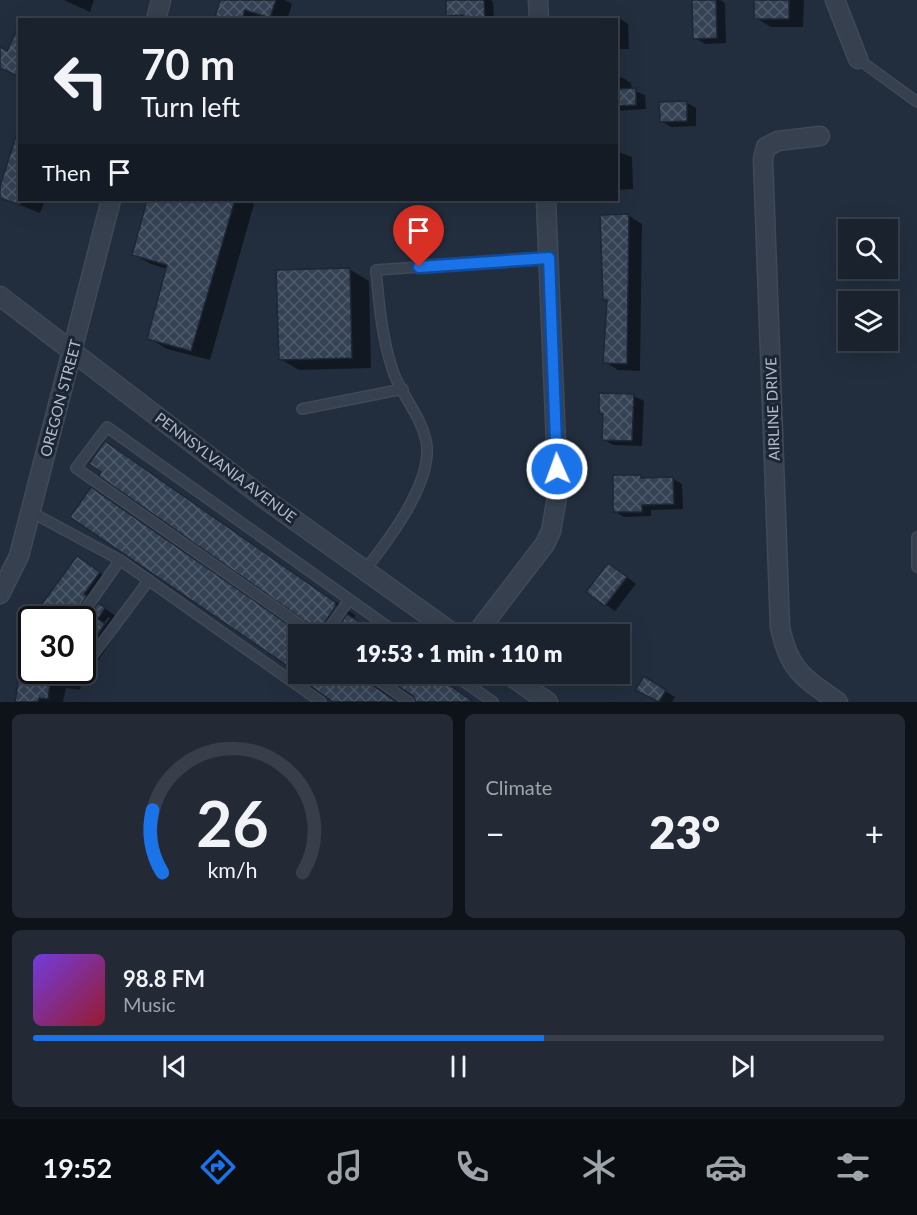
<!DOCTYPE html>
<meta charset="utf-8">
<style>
:root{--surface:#1a222e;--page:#232a36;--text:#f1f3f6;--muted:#9fa4aa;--line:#383f4a;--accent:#1a73e8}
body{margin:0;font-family:Lato,sans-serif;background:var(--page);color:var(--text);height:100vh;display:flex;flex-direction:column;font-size:22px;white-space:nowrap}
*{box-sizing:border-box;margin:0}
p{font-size:20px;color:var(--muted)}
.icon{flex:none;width:33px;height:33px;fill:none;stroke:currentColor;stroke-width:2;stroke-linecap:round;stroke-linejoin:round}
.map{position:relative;height:702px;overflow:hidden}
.drawer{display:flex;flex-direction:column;gap:12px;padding:12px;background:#0e1319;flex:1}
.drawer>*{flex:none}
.top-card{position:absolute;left:18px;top:18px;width:600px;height:183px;border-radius:0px;box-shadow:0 6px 24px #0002,0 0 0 2px var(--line);background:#1a222e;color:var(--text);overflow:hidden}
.buttons{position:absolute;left:838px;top:219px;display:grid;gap:12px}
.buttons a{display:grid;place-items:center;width:60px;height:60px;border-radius:0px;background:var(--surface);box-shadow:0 6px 24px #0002,0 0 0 2px var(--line);font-size:30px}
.speed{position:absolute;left:18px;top:606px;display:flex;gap:12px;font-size:30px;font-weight:700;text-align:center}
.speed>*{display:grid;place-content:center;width:78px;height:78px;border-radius:50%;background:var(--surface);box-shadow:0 6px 24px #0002,0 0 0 2px var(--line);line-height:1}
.speed .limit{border:3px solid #111;border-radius:9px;background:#fff;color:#111}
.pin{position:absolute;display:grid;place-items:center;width:51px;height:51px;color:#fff;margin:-62px -26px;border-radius:50% 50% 50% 0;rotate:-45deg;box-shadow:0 0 6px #0007}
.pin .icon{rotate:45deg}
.me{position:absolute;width:66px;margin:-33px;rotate:358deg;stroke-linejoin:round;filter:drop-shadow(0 0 4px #0008)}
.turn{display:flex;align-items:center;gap:21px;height:126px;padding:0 24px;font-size:27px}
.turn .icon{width:78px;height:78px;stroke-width:2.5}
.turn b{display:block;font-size:42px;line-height:51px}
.then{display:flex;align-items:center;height:57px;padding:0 24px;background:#0003;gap:12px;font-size:22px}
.big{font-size:45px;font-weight:800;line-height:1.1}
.drawer .card{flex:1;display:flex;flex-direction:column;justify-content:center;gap:9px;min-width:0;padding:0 21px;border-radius:9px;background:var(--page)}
.drawer .dial{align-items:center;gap:0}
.dial svg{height:156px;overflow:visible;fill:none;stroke:var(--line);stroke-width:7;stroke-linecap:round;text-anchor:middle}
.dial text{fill:var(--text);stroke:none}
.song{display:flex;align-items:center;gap:18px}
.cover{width:72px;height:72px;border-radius:9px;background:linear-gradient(135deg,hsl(260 70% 55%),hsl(350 70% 35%))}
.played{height:6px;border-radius:3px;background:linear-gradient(90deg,var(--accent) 60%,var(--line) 60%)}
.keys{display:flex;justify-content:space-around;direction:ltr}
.heat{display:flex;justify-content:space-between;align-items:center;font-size:33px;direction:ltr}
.drawer .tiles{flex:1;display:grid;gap:12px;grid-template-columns:1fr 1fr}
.card:last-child{grid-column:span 2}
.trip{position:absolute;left:288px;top:624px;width:342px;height:60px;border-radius:0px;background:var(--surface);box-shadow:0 6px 24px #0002,0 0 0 2px var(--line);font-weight:800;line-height:60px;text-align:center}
.dock{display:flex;height:96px;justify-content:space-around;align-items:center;background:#0a0e12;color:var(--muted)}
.dock .icon{width:42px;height:42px}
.dock .active{color:var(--accent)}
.dock b{font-size:27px;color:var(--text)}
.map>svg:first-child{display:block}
.shadow{fill:#0007}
.building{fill:url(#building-cross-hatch);stroke:#1d2735;stroke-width:1.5}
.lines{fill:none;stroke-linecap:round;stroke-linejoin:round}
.lane-casing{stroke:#3f4957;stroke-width:12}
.street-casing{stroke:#3f4957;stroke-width:21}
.lane{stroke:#36404e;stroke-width:9}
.street{stroke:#36404e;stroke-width:18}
.route-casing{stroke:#114b97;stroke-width:15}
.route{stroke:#1a73e8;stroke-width:10}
.labels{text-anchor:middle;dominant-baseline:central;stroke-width:6;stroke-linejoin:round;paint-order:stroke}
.street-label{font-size:15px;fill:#b2bbc9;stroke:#1b2533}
</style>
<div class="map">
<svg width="917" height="702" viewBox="0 0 917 702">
<defs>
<pattern id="building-cross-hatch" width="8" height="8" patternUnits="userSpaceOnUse" patternTransform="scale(1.5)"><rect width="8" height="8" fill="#344254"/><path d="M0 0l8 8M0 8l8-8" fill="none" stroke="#4f5b6b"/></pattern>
</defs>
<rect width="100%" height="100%" fill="#222e3e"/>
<g class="shadow">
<polygon points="64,0 94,0 90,12"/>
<polygon points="222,0 285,0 292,4 287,20 260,17 216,20"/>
<polygon points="447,0 491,0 493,2 494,20 455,20 448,15"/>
<polygon points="694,0 720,0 725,3 726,43 705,44 695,38"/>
<polygon points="756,0 804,0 803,27 771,27 756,18"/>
<polygon points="619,18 628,24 629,49 616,49 616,20 591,20"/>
<polygon points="621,77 631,83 632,90 645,95 646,109 616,111 616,78"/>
<polygon points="686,102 696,108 696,126 671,127 661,121"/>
<polygon points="20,130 20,200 45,200 40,213 0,197"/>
<polygon points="616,151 632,157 633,189 616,190"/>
<polygon points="149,200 246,200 254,204 210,360 167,349 149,338 167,269 151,264 133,254"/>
<polygon points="629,216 642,224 640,371 618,370 605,362 608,302 604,300"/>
<polygon points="349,269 369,281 371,368 299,370 280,359"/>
<polygon points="634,396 644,401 642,446 613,445 603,439 604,415 600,413"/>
<polygon points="105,443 355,615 354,619 378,634 328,634 320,630 101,475"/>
<polygon points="614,476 672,478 682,484 683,509 651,510 651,516 624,517 614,511"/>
<polygon points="91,489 304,634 298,634 298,671 72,517"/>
<polygon points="78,558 112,581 96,602 117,617 110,628 117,632 94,667 82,659 110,618 108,617 82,654 82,620 32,620"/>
<polygon points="618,570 636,584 615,611 606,605"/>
<polygon points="32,670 72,670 82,676 80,690 66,688 63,702 16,702 30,679"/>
<polygon points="303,674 434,674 474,702 415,702 415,696 390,679 382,681 384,692 398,702 336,702"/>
<polygon points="644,678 675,697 672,702 658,702 637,689"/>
</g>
<g class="building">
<polygon points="220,0 276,0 270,18 245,10 242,20 214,20"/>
<polygon points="446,0 484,0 485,20 464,20 464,15 446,16"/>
<polygon points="692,0 716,0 717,38 693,39"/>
<rect x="754" y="0" width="35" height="19"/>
<polygon points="20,23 20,77 0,68 0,47 7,51"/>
<polygon points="636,88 636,105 616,106 616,89"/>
<polygon points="687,101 687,121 660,122 659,102"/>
<polygon points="16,136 20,137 20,205 0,198 0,186"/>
<polygon points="147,200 235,200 191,351 147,339 167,265 132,255"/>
<polygon points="629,214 627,364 603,363 607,300 603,300 600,215"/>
<polygon points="350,268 352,358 279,360 276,270"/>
<polygon points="599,393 634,394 632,441 602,440 603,414 599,413"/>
<polygon points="105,441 335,602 336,606 319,631 99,476 101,472 89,464"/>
<polygon points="613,475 641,475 641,478 673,477 674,504 642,505 642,512 613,512"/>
<polygon points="91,487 302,634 298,634 298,653 289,667 70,517"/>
<polygon points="77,556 100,572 84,594 87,596 71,620 30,620"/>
<polygon points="608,563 627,577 605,606 586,592"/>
<polygon points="98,603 105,608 98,619 105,624 82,656 82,625"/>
<polygon points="347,614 377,634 333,634"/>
<polygon points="30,670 52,670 48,699 39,698 38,702 15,702 19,676 29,677"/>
<polygon points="304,674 362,674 365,680 397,702 333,702 301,679"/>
<polygon points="380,674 433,674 474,702 416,702 413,696"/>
<polygon points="644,676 666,690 659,702 635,690"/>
</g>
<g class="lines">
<defs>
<g id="lane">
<polyline points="858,59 917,102"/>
<polyline points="302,409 403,389"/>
<polyline points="31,512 120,560 321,702"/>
<polyline points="917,537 917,567"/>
<path d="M 365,570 C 388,541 435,480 426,440 C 420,415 403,397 394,374 C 382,340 379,305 376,270 L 549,258"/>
<polyline points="78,620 120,560"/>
<polyline points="313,634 76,468 107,427 398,634"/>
<polyline points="325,634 349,600"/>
<polyline points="87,663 149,580"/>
<polyline points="369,674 409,702"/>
<polyline points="453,674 493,702"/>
<polyline points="291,681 298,671"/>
</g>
<g id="street">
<polyline points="538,0 539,20"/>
<polyline points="835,0 858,59"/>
<polyline points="156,20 161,0"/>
<path d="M 820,136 L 778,141 L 766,147 L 763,159 L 780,627 C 789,671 804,678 838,702"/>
<polyline points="0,296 265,499 454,634"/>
<polyline points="0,594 19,556 111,200"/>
<polyline points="476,634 545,544 551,531 558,492 546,200"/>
<polyline points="508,674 548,702"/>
</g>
</defs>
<use href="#lane" class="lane-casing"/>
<use href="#street" class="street-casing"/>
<use href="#lane" class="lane"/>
<use href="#street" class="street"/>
</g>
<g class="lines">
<defs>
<polyline id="route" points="419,267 549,258 557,469"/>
</defs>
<use href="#route" class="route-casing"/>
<use href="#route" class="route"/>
</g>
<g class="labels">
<g class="street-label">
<text transform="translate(60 398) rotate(-75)">OREGON STREET</text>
<text transform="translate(772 409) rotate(-92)">AIRLINE DRIVE</text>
<text transform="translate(226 467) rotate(37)">PENNSYLVANIA AVENUE</text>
</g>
</g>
</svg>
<div class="buttons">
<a><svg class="icon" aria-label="search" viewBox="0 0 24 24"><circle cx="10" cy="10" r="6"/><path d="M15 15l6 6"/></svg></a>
<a><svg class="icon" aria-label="layers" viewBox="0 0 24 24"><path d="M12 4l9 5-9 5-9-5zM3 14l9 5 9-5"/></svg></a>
</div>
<div class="speed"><div class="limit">30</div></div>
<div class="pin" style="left:419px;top:267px;background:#d93025"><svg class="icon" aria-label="arrive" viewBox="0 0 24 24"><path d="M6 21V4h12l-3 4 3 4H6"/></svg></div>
<svg class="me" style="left:557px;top:469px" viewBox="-20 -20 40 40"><circle r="17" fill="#1a73e8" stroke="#fff" stroke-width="3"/><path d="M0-11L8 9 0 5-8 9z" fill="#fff"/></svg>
<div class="trip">19:53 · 1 min · 110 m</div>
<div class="top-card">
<div class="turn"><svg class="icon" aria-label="left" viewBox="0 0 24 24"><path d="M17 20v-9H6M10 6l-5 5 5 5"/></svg><div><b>70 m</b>Turn left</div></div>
<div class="then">Then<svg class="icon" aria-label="arrive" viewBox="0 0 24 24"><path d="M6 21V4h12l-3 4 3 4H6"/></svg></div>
</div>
</div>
<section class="drawer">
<div class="tiles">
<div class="card dial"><svg viewBox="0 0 100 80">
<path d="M14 69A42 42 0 1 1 86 69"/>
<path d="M14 69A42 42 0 0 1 9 37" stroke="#1a73e8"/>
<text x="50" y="56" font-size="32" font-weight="700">26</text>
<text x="50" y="72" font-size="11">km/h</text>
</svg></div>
<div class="card"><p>Climate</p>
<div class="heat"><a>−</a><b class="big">23°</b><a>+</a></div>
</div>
<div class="card">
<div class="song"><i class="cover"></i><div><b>98.8 FM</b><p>Music</p></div></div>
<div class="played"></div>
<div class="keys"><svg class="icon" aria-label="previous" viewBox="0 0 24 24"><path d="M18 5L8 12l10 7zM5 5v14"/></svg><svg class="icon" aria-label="pause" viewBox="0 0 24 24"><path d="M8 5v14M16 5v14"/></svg><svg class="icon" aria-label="next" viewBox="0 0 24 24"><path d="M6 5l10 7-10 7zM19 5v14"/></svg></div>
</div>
</div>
</section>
<nav class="dock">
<b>19:52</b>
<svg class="icon active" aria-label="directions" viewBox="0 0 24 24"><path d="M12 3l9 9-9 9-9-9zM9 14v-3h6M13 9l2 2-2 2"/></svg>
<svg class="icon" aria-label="music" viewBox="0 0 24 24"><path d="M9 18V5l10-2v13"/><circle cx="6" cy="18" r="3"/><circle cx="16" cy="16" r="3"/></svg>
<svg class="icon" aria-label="phone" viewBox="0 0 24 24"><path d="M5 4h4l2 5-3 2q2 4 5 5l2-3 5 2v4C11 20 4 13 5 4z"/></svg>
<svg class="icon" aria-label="climate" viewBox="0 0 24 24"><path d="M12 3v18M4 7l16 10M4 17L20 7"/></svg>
<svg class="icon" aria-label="car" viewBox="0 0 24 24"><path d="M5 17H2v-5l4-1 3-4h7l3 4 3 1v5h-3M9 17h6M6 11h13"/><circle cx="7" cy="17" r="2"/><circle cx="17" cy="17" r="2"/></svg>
<svg class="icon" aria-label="filters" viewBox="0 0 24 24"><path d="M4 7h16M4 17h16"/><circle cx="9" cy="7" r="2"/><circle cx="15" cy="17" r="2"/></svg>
</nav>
